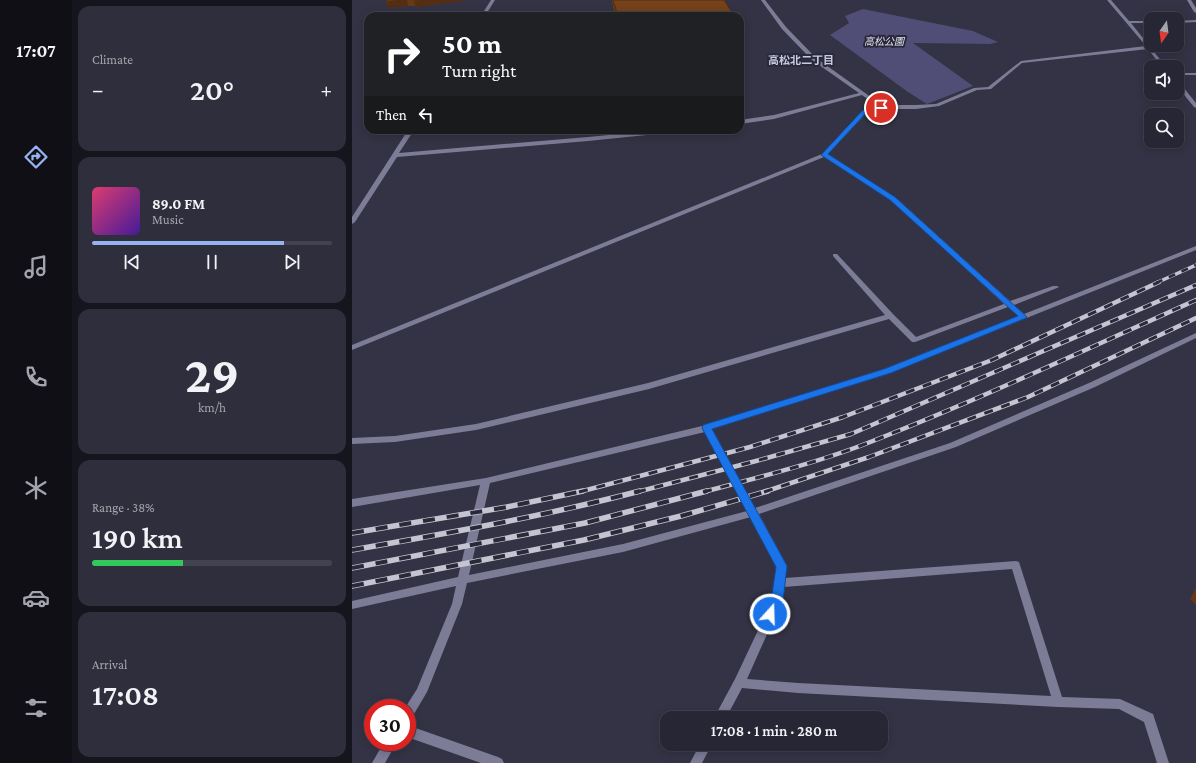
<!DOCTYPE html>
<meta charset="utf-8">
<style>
:root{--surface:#262634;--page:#2e2e3c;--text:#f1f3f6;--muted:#a4a5ac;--line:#42434f;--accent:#95b2f1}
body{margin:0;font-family:"Crimson Pro","Noto Sans JP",serif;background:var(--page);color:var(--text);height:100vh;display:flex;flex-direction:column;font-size:15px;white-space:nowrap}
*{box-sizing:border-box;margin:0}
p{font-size:13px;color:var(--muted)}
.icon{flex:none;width:22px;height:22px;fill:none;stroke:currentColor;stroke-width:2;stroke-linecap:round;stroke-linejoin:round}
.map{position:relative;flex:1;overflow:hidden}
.sheet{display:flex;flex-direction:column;gap:6px;padding:6px;background:#15151d;width:280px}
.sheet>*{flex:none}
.guide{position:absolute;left:12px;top:12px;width:380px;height:122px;border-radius:12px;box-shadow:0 2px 10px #0003,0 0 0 1px var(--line);background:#202124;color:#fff;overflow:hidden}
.needle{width:26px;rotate:194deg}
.controls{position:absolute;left:792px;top:12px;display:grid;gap:8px}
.controls a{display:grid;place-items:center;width:40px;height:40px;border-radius:8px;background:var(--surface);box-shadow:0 2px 10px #0003,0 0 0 1px var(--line);font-size:20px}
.speed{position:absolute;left:12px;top:699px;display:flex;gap:8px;font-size:20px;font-weight:700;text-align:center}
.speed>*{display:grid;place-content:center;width:52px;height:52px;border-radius:50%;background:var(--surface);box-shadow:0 2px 10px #0003,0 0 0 1px var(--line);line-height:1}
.speed .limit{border:6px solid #d22;background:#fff;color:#111}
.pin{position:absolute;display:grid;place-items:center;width:34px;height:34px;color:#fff;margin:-17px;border:2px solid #fff;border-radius:50%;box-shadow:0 1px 4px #0007}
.me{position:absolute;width:44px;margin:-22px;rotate:20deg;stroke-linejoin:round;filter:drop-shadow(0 0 3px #0008)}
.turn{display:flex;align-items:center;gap:14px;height:84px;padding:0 12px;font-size:18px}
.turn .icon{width:52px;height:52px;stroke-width:2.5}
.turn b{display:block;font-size:28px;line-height:34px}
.then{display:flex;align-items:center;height:38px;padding:0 12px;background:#0003;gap:8px;font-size:15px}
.big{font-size:30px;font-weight:600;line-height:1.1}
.sheet .widget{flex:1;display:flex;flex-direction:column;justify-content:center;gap:6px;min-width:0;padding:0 14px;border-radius:12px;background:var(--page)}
.sheet .dial{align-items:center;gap:0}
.dial b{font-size:52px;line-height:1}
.song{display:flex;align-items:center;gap:12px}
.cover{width:48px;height:48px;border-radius:6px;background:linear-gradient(135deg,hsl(340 70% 55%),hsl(260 70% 35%))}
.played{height:4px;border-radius:2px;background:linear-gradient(90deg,var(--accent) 80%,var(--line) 80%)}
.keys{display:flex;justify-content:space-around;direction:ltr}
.heat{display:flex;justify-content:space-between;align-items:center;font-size:22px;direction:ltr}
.charge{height:6px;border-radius:3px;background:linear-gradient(90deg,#34c759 38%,var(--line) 0)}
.trip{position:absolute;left:308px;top:711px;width:228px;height:40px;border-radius:12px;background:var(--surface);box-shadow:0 2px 10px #0003,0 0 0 1px var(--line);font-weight:600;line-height:40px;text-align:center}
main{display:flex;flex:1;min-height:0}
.tab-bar{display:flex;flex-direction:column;width:72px;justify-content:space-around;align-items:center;background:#0f0f15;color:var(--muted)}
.tab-bar .icon{width:28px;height:28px}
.tab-bar .current{color:var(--accent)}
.tab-bar b{font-size:18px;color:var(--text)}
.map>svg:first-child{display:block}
.green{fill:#504d77}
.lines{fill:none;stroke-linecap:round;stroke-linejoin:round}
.street{fill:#7d7c97;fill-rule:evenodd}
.rail-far2-casing{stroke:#c5c5d2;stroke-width:3.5}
.rail-far1-casing{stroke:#c5c5d2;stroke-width:4.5}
.rail-casing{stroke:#c5c5d2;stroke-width:5.5}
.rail-far2{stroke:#29293a;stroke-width:2.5;stroke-dasharray:7;stroke-linecap:butt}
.rail-far1{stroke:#29293a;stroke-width:3;stroke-dasharray:9;stroke-linecap:butt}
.rail{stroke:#29293a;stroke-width:4;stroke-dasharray:12;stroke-linecap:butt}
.wall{fill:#653916}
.shaded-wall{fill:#532e12}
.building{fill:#76421a;stroke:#532e12}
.route{fill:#1a73e8;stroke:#114b97}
.labels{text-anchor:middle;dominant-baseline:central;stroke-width:4;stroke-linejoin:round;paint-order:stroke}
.far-park-label{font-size:10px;font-style:italic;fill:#e2e2f4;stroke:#29293a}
.far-neighbourhood-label{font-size:11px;font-weight:bold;fill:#cacae1;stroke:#29293a}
</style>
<main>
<nav class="tab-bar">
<b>17:07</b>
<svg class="icon current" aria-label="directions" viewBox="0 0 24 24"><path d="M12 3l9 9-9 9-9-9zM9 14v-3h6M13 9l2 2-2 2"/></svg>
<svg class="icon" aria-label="music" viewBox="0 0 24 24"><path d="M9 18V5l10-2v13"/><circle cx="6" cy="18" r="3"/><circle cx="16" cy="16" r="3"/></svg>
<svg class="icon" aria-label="phone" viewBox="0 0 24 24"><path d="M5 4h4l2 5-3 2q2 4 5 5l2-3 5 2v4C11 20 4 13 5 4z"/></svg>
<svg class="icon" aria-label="climate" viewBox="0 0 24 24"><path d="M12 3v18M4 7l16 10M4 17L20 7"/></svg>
<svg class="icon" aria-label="car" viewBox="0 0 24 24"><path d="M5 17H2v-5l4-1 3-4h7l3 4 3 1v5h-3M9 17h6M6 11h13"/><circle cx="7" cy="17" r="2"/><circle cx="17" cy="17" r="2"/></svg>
<svg class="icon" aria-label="filters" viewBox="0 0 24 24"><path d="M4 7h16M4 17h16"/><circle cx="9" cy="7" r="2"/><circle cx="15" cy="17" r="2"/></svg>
</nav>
<section class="sheet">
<div class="widget"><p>Climate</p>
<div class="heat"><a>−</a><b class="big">20°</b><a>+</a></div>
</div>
<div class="widget">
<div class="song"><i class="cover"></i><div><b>89.0 FM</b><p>Music</p></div></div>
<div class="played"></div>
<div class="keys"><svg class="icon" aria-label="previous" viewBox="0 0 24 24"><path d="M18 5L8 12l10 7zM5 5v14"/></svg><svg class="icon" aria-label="pause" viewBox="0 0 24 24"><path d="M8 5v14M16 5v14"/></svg><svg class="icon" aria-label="next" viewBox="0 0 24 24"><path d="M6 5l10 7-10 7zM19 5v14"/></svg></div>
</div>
<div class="widget dial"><b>29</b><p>km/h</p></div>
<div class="widget"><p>Range · 38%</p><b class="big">190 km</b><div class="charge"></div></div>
<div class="widget"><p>Arrival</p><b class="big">17:08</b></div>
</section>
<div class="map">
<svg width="844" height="763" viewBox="0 0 844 763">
<rect width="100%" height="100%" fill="#333345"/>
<polygon class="green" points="511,9 621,31 646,42 638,44 561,43 621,86 575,104 556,92 478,35 497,23 493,16"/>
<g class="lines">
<g class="street">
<polygon points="139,0 143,0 133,16 129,16"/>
<path d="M 409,0 L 413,0 L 434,27 L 464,58 L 530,105 L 564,105 L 584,104 L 622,88 L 636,87 L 669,61 L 794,46 L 755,0 L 759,0 L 777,21 L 799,21 L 799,23 L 779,23 L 814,67 L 810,67 L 796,49 L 670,63 L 639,89 L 625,90 L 587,106 L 564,109 L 529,109 L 515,112 L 475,155 L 543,197 L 658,301 L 701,286 L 705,286 L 707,287 L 705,288 L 662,305 L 672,314 L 844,246 L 844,250 L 538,373 L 360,429 L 403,508 L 598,443 L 737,383 L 844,333 L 844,338 L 743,387 L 604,447 L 407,514 L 435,566 L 433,578 L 664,561 L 667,562 L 710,697 L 768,699 L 801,714 L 817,763 L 805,763 L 792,722 L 767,709 L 706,707 L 446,693 L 390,688 L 374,718 L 362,718 L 383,679 L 420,601 L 425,566 L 399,517 L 271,552 L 115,583 L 110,604 L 75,692 L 59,719 L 55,720 L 55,708 L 53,708 L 65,689 L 100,604 L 104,586 L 0,609 L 0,601 L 106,577 L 128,485 L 0,507 L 0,499 L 134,478 L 354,425 L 532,369 L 666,316 L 656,307 L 563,342 L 560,342 L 537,319 L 297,389 L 124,430 L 43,442 L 0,444 L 0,438 L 43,436 L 124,424 L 296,383 L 533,315 L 481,256 L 481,254 L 485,254 L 541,314 L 564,337 L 652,304 L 539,199 L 472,157 L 0,350 L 0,345 L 470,154 L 511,110 L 525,106 L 510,95 L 422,119 L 388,124 L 388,120 L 422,115 L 507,93 L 460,60 L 430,29 ZM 353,432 L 395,511 L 271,544 L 117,575 L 138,483 ZM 660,569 L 699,696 L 446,683 L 395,679 L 430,601 L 432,587 Z"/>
<polygon points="835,0 839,0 844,8 844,13 842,12"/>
<polygon points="844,20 844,22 825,23 825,21"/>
<rect x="825" y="73" width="19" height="2"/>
<polygon points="825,82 827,82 844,103 844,108 842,107 825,86"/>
<polygon points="56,130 62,130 47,153 236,137 308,130 327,130 324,132 236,141 45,157 3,222 0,224 0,217"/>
<polygon points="55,725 146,757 150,759 152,763 129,763 55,737"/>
<polygon points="32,742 45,742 33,763 20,763"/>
<polygon points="348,744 360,744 350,763 338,763"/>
</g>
<defs>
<polyline id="rail-far2" points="804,283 844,265"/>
<g id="rail-far1">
<polyline points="227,492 398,447 491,417 640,360 807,282"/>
<polyline points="285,492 404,461 499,434 844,285"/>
<path d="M 351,492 C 404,478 457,465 508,446 C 622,402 733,350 844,300"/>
<polyline points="412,492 517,457 676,397 844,318"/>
</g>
<g id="rail">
<polyline points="0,533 155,507 231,491"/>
<path d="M 0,550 C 97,533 193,516 288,491"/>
<polyline points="0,568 233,523 355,491"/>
<polyline points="0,586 232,540 329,516 416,491"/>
</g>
</defs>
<use href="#rail-far2" class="rail-far2-casing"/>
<use href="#rail-far1" class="rail-far1-casing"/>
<use href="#rail" class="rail-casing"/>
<use href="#rail-far2" class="rail-far2"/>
<use href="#rail-far1" class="rail-far1"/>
<use href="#rail" class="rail"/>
</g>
<g class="wall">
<polygon points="34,0 134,0 117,0 64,7 64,6 56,6 36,8"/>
<polygon points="260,0 372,0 382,16 263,16 261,8"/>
<polygon points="844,588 844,605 838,599"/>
</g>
<g class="shaded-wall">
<polygon points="50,0 55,0 56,6 36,8 35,2"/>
<polygon points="68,0 117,0 64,7 62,1"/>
</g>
<g class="building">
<polygon points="34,0 50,0 35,2"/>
<polygon points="261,0 372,0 382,16 266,16"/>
</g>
<polygon class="route" points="529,106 531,106 531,109 515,112 476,154 543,197 675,317 674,318 539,373 360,429 435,566 431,601 423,618 418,620 414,618 413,614 419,601 424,567 350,428 351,425 532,369 666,316 538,200 469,155 511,110"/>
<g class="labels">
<g class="far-park-label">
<text x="532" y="41">高松公園</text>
</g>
<g class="far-neighbourhood-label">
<text x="449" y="60">高松北二丁目</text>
</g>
</g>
</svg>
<div class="controls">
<a><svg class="needle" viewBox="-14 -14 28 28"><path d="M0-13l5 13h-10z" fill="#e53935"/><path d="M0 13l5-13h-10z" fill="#a4a5ac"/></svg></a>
<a><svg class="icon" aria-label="sound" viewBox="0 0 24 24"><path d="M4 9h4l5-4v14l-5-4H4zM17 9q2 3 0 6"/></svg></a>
<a><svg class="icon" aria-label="search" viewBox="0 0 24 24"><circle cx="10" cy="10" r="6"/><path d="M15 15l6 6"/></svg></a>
</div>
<div class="speed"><div class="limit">30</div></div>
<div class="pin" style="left:529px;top:108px;background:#d93025"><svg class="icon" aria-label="arrive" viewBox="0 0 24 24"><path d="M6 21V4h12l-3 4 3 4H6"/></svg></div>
<svg class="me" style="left:418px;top:614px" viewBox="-20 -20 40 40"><circle r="17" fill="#1a73e8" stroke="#fff" stroke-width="3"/><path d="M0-11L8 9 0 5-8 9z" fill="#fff"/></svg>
<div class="trip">17:08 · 1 min · 280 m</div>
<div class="guide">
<div class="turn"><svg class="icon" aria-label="right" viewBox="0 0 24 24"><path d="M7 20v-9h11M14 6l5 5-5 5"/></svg><div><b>50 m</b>Turn right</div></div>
<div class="then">Then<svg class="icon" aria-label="left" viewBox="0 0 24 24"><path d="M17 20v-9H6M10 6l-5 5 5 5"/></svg></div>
</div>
</div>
</main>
